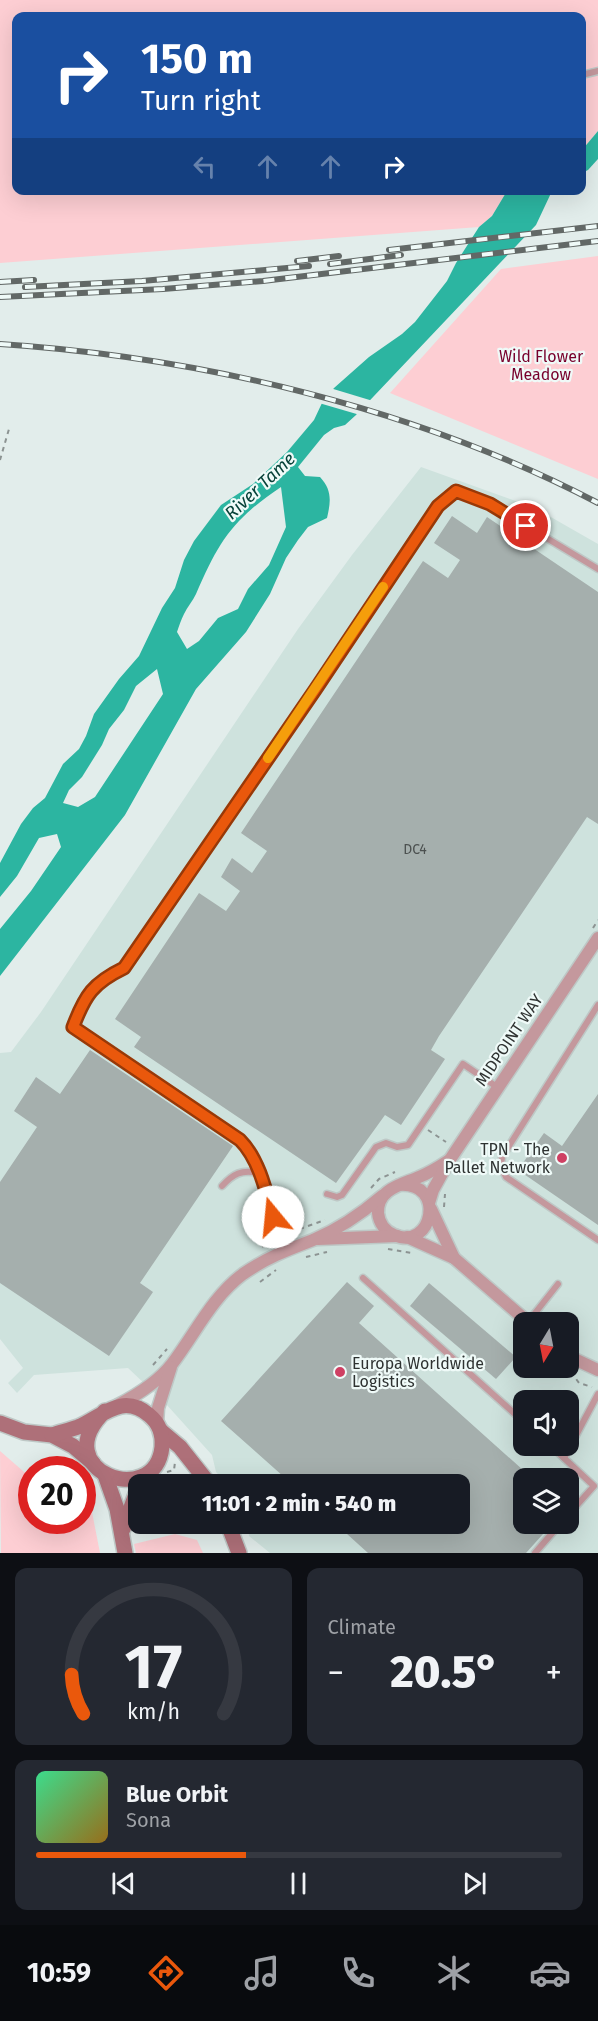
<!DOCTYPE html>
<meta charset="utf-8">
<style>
:root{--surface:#171b24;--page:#242831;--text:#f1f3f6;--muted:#9ea1a6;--line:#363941;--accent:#ea580c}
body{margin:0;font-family:"Fira Sans",sans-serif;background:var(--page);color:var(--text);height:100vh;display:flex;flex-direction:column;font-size:22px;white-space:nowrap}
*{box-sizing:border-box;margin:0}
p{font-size:20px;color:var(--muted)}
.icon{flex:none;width:33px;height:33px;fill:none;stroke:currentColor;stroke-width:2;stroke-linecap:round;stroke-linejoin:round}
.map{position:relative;height:1553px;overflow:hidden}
.details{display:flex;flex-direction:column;gap:15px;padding:15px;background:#0d0f14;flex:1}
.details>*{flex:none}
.hud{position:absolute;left:12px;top:12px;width:574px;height:183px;border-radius:12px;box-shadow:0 6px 24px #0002;background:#1a4fa0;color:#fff;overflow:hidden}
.needle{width:39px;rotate:190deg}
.controls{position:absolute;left:513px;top:1312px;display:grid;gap:12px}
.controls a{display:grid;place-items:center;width:66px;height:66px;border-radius:12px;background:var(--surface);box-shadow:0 6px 24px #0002;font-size:30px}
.speed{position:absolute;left:18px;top:1456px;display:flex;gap:12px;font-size:30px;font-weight:700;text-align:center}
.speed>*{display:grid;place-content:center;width:78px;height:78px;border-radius:50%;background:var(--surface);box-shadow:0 6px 24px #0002;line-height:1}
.speed .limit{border:9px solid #d22;background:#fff;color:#111}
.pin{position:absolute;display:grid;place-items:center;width:51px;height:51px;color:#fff;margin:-26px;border:3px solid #fff;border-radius:50%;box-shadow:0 2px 6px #0007}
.me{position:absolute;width:66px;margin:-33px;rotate:343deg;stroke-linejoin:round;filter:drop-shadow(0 0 4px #0008)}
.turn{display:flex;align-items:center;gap:21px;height:126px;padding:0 30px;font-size:27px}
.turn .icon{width:78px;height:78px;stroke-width:2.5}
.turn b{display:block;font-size:42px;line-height:51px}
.lanes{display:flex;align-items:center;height:57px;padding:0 30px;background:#0003;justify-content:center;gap:30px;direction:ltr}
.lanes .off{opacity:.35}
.big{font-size:45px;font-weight:800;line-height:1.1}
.details .widget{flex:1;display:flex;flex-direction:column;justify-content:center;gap:9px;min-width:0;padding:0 21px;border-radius:12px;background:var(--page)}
.details .dial{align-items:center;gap:0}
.dial svg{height:156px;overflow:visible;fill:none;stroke:var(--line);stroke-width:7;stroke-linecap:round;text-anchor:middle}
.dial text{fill:var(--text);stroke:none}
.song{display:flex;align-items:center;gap:18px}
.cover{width:72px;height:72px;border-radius:9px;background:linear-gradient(135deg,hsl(150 70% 55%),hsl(40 70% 35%))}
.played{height:6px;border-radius:3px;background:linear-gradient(90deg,var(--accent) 40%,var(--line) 40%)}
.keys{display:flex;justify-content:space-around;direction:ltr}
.heat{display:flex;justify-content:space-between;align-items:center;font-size:33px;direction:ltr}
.details .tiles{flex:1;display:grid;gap:15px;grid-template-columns:1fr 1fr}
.widget:last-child{grid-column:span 2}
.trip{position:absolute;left:128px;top:1474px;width:342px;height:60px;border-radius:12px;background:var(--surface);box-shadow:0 6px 24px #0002;font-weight:800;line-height:60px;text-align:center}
.dock{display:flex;height:96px;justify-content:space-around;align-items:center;background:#090b0e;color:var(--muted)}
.dock .icon{width:42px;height:42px}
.dock .active{color:var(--accent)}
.dock b{font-size:27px;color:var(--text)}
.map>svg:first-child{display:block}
.built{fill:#cee2dd;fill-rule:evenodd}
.green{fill:#fdced3}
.water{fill:#2cb5a1;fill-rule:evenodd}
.pier{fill:#e2edeb}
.building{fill:#a5afad}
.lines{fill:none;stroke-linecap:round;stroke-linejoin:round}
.lane-casing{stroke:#bec8c6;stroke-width:9}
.street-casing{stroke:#bec8c6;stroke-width:15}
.secondary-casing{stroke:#bec8c6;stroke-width:18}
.path{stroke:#8c9392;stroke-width:2;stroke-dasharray:4.5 4.5;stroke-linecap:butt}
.lane{stroke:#c4989d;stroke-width:6}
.street{stroke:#c4989d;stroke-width:12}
.secondary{stroke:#ae7079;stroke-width:15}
.rail-casing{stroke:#626866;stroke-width:6}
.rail{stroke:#effaf8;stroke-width:4;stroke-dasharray:11;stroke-linecap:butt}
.route-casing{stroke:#983908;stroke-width:15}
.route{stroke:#ea580c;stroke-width:10}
.slow{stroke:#f59e0b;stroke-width:10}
.poi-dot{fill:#cf4063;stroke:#effaf8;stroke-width:2}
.labels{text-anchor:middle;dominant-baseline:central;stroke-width:4.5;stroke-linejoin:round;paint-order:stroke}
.number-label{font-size:14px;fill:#4c5150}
.park-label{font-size:16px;fill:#78002c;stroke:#effaf8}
.street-label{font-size:16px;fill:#2e3231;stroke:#effaf8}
.poi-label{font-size:16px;fill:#2e3231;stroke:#effaf8;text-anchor:end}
.water-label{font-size:18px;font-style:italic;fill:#08433a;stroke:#effaf8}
</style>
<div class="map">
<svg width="598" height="1553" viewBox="0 0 598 1553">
<rect width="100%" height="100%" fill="#e2edeb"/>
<path class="built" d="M 421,467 L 535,508 L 598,544 L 598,1553 L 270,1553 L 249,1536 L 248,1524 L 459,1524 L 459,1485 L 228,1485 L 216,1472 L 212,1455 L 166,1404 L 128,1368 L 34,1375 L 17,1393 L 8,1383 L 23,1368 L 0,1339 L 0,1053 L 11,1052 L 41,1012 L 298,629 L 352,555 ZM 524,1323 L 568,1323 L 568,1368 L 524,1368 ZM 524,1401 L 568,1401 L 568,1446 L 524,1446 ZM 524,1479 L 568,1479 L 568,1524 L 524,1524 Z"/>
<g class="green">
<polygon points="0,0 598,0 598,131 582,150 582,16 16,16 16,190 507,191 492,216 479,227 0,263"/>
<polygon points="598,256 598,479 390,393 501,269"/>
<polygon points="0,1451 31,1478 32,1521 82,1521 83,1507 92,1512 100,1553 1,1553"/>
<polygon points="175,1534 197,1540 203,1553 136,1553 134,1544"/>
</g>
<g class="water">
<polygon points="598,131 598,159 588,170 582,173 582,150"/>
<path d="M 507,191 L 552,191 L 536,225 L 356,415 L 345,425 L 334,428 L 324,435 L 298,467 L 305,476 L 320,477 C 332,490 331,501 327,518 L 308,527 L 298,540 L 286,558 L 270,594 L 246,632 L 196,689 L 125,815 L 0,976 L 0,929 L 31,891 L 61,847 L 57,834 L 39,838 L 17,876 L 0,897 L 0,863 L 21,824 L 33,808 L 45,798 L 63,764 L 79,749 L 86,736 L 94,714 L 119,679 L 139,656 L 162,608 L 175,588 L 184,560 L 194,541 L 221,505 L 253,484 L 287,452 L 314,420 L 322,403 L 334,388 L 369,357 L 402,334 L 415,322 L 447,281 L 456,263 L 479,227 L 492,216 ZM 281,487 L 286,527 L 269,565 L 248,589 L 238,609 L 218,618 L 199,641 L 187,649 L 177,632 C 179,626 181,620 184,614 C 187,607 193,601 196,594 C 219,541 232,520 281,487 ZM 157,669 L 163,694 L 95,797 L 78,807 L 63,803 L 69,790 L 82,777 L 102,745 L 109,729 L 124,710 L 136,686 Z"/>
</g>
<polygon class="pier" points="330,388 373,401 360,415 319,403"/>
<g class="building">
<polygon points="452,516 477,533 487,517 598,592 598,824 587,817 439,1036 431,1050 445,1059 401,1125 385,1115 336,1183 134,1047 141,1037 115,1019 199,893 226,911 240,891 221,877 232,858 252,873 267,851 241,833 423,561 448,578 460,560 434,543"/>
<polygon points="90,1050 233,1146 140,1283 153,1292 109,1356 0,1283 0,1182 37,1127 14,1111 36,1077 60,1094"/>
<polygon points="598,1094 598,1225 518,1170 544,1133 562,1146"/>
<polygon points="347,1282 374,1306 359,1323 533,1479 524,1479 524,1524 552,1524 526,1553 368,1553 336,1524 459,1524 459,1485 293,1485 221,1421"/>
<polygon points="429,1283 516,1357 496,1379 410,1306"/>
</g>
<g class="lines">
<defs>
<g id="lane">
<polyline points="582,75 598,71"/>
<polyline points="598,1005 502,1157 501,1167 506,1177 598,1240"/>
<path d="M 258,1173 L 247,1147 L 240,1140 L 73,1027 C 85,995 93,983 124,968 L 315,690 L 437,505 L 457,491 L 490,504 L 598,569"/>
<path d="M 222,1186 C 233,1174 242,1169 258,1173 L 287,1249"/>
<polyline points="327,1194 337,1197 342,1195 376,1147 386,1143 397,1147 408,1145 463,1064 497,1087"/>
<polyline points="363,1278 524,1422"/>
<polyline points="528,1322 558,1284"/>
<polyline points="551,1446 594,1486 568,1515"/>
<polyline points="564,1458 598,1394"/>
<polyline points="535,1553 560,1524"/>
</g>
<g id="street">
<path d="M 399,1185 C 447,1181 433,1252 394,1235 C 385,1231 379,1223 378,1213 C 377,1189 401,1185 419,1177 C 429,1173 439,1167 448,1161"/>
<polyline points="429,1203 433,1190 449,1161 598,938"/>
<polyline points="431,1209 454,1258"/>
<polyline points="407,1237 454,1258 529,1323"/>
<polyline points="318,1239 397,1236"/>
<polyline points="568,1356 598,1370"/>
<path d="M 118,1405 C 137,1395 159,1381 172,1364 C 195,1334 212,1297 243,1274 C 266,1258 287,1250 313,1240 C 339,1229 361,1214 382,1196"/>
<polyline points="157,1423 158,1408 171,1367"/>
</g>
<g id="secondary">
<polyline points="0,1423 24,1432 52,1435 73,1446 93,1463"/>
<polyline points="161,1431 180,1447 210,1485"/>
<path d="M 52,1435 C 61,1432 70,1430 78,1427 C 102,1417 122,1392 149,1415 C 159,1423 163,1434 162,1447 C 155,1511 44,1470 105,1411"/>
<polyline points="105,1475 117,1509 125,1553"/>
<polyline points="228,1524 239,1553"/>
<polyline points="123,1529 138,1489"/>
</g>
</defs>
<use href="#lane" class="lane-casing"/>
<use href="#street" class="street-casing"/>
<use href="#secondary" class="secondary-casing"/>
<g class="path">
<polyline points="0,460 9,429"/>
<polyline points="593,928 598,920"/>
<polyline points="428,1130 446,1142"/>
<polyline points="371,1188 379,1179 395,1172"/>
<polyline points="444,1207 445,1194"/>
<polyline points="291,1232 325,1220"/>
<polyline points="262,1247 275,1239"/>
<polyline points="388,1249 412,1253"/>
<polyline points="306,1257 327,1252"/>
<polyline points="260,1282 276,1270"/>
<polyline points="153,1365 167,1349"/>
<polyline points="571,1372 579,1383 592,1387"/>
<polyline points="167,1472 174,1470 175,1462"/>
</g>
<use href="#lane" class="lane"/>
<use href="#street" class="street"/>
<use href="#secondary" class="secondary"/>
<defs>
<g id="rail">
<polyline points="389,250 598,226"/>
<polyline points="297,261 339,256"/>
<polyline points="330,264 401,255"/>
<polyline points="0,282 34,280"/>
<polyline points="25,287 142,281 309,266"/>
<polyline points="0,297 163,289 263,281 598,241"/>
<path d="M 0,344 C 201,357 419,409 598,503"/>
</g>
</defs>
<use href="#rail" class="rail-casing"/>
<use href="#rail" class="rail"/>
</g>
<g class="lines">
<defs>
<path id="route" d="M 273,1217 C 266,1191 259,1159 240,1140 L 73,1027 C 85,995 93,983 124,968 L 315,690 L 438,506 L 456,491 L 490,504 L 526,526"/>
</defs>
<use href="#route" class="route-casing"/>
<use href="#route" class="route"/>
<polyline class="slow" points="268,758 383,587"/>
</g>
<g class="poi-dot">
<circle cx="562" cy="1158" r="6"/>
<circle cx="340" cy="1372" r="6"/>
</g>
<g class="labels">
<g class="number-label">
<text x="415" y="849">DC4</text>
</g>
<g class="park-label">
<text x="541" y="356">Wild Flower<tspan x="541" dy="18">Meadow</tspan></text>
</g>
<g class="street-label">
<text transform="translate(509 1040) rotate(-56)">MIDPOINT WAY</text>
</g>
<g class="poi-label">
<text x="550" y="1149">TPN - The<tspan x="550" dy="18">Pallet Network</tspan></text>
<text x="352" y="1363" text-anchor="start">Europa Worldwide<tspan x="352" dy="18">Logistics</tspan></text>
</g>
<g class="water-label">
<text transform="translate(260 486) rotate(-43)">River Tame</text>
</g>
</g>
</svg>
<div class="controls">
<a><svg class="needle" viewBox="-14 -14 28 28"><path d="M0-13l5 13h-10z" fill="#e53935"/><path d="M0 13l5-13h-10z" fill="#9ea1a6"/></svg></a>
<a><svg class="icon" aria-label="sound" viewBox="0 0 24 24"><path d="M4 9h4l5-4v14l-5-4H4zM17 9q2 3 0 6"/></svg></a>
<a><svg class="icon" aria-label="layers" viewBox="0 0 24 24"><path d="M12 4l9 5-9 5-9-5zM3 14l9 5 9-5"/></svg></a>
</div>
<div class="speed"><div class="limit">20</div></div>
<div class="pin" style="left:526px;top:526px;background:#d93025"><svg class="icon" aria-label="arrive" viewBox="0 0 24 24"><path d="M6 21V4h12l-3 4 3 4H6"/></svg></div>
<svg class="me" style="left:273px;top:1217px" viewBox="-20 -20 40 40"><circle r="19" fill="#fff"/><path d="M0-13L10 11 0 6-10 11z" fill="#ea580c"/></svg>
<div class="trip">11:01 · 2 min · 540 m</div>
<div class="hud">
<div class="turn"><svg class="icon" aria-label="right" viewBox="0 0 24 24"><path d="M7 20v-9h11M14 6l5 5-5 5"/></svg><div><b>150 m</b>Turn right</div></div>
<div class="lanes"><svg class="icon off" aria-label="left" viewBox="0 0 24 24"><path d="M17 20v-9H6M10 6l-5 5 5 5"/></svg><svg class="icon off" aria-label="ahead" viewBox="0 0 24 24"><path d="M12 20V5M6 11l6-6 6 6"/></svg><svg class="icon off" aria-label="ahead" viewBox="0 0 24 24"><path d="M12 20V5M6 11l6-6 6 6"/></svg><svg class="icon" aria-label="right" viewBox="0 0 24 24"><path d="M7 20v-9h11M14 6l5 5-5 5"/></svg></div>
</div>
</div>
<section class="details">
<div class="tiles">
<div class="widget dial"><svg viewBox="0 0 100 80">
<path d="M14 69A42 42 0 1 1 86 69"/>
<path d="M14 69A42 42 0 0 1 8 49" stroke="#ea580c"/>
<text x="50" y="56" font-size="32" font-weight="700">17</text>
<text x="50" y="72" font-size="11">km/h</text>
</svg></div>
<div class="widget"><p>Climate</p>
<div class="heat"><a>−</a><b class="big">20.5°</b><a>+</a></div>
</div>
<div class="widget">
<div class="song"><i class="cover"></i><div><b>Blue Orbit</b><p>Sona</p></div></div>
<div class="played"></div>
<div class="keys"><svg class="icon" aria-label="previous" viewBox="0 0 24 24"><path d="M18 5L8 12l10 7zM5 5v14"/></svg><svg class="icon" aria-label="pause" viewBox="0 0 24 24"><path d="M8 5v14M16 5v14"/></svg><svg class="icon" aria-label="next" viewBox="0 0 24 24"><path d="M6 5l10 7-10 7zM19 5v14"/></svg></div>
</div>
</div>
</section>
<nav class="dock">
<b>10:59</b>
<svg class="icon active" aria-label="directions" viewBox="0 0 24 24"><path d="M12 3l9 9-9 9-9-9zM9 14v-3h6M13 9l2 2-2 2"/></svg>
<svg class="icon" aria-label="music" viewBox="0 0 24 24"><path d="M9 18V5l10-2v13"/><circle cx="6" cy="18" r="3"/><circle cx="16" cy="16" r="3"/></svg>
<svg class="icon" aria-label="phone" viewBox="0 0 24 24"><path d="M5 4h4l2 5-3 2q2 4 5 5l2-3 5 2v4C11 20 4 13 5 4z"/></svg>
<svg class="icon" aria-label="climate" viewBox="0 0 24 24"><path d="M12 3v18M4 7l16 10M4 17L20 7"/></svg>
<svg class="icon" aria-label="car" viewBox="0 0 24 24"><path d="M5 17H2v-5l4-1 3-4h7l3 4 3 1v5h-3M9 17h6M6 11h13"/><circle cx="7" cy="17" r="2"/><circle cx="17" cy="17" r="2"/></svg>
</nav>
